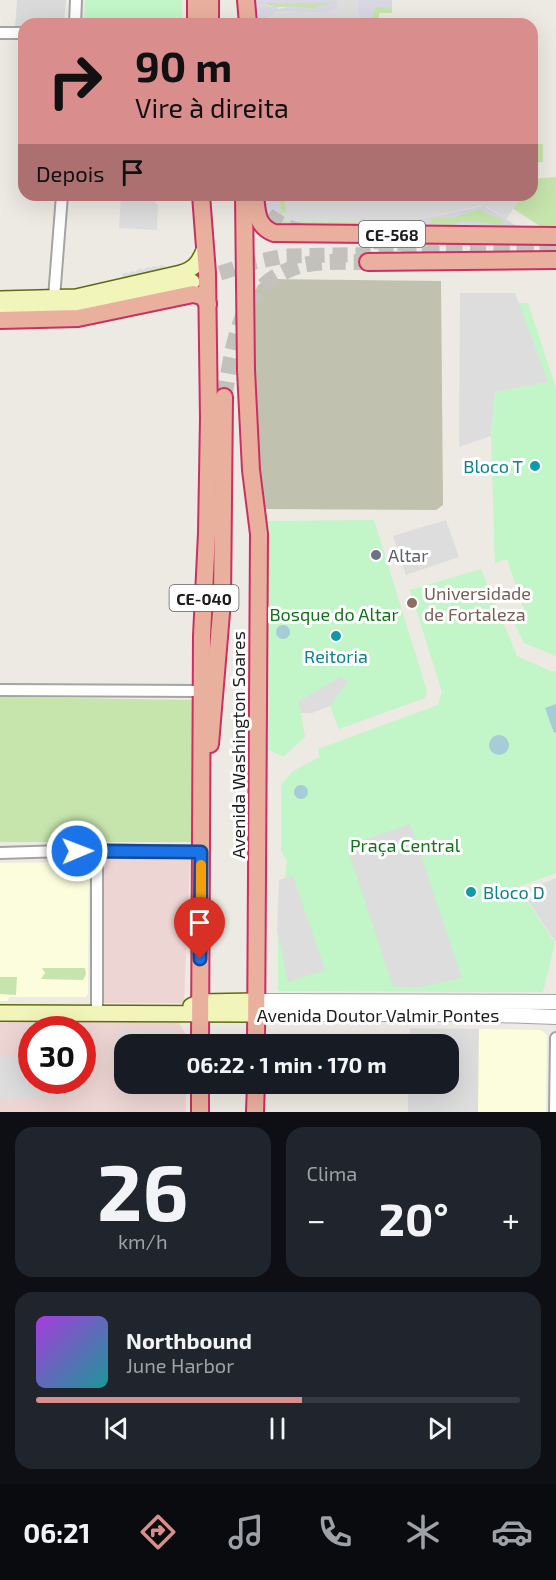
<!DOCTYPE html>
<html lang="pt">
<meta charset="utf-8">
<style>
:root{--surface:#171b24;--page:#20242c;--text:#f1f3f6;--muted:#9ea1a6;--line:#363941;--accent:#d98d8d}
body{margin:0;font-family:"Exo 2",sans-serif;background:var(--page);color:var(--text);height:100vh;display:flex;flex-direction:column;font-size:22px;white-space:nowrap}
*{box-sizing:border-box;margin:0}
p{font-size:20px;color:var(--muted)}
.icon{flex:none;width:33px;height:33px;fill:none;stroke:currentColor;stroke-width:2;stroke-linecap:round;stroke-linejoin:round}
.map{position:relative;height:1112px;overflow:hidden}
.sheet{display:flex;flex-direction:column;gap:15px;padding:15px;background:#0d0f14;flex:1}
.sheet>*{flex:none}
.hud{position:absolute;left:18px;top:18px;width:520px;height:183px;border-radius:18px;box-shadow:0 6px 24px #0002;background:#d98d8d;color:#111;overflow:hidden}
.speed{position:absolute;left:18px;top:1016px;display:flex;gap:12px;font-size:30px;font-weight:700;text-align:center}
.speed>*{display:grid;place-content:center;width:78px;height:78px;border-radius:50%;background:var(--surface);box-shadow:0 6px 24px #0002;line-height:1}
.speed .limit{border:9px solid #d22;background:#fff;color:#111}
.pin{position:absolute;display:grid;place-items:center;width:51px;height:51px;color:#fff;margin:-62px -26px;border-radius:50% 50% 50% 0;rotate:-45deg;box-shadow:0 0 6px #0007}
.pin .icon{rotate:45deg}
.me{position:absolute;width:66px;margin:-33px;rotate:89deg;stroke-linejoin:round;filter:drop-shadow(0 0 4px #0008)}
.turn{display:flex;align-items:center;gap:21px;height:126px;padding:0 18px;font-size:27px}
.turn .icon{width:78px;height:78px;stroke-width:2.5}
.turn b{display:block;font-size:42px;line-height:51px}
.then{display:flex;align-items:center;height:57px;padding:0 18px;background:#0003;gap:12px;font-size:22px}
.big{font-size:45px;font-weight:700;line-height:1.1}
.sheet .card{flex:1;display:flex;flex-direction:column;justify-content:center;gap:9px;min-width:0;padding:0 21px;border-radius:18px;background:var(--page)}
.sheet .dial{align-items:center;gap:0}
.dial b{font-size:78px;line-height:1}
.song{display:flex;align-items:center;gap:18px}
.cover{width:72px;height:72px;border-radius:9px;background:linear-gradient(135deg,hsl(280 70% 55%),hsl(180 70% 35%))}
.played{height:6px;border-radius:3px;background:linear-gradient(90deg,var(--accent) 55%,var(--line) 55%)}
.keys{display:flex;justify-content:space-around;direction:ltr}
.heat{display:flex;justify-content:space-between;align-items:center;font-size:33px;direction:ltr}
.sheet .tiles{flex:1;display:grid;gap:15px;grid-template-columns:1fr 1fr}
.card:last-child{grid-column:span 2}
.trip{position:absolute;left:114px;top:1034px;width:345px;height:60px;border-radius:18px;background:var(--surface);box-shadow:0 6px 24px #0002;font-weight:700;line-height:60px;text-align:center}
.menu{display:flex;height:96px;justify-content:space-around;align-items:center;background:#090b0e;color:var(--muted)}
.menu .icon{width:42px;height:42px}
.menu .active{color:var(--accent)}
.menu b{font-size:27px;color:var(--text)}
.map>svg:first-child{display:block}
.residential{fill:#dbdada}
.commercial{fill:#edd5d3;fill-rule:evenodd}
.education{fill:#fcfddd}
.construction{fill:#c1c1af}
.grass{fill:#c6e5ac}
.park{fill:#c2f5c7}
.parking{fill:#ddd}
.plaza{fill:#d8d7e3;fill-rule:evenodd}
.water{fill:#a6ccd8}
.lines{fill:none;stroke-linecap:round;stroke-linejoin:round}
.secondary-tunnel{stroke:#c3c1bb;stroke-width:15;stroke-dasharray:15 8;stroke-linecap:butt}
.trunk-tunnel{stroke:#c3c1bb;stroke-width:16;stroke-dasharray:16 8;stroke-linecap:butt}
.minor-casing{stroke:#a4a4a4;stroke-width:14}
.tertiary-casing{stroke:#a4a4a4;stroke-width:16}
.secondary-casing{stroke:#5f6c0c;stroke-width:18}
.trunk-casing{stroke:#cc2f62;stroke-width:20}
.minor{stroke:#fff;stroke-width:10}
.tertiary{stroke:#fff;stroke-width:14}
.secondary{stroke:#f1f5b9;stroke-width:15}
.trunk{stroke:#eab09e;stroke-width:16}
.route-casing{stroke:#114b97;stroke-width:15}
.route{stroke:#1a73e8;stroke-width:10}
.slow{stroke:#f59e0b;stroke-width:10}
.culture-dot{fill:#0f9aa8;stroke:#fff;stroke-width:2}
.worship-dot{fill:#6b7280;stroke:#fff;stroke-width:2}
.education-dot{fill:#8d6e63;stroke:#fff;stroke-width:2}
.labels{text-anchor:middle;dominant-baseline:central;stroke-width:6;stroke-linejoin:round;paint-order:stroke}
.shield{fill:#fff;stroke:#616161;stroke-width:1.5}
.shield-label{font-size:16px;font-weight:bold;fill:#1d1d1d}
.culture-label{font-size:18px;fill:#0d838f;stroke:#fff;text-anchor:end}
.worship-label{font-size:18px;fill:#5b616d;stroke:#fff;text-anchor:start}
.education-label{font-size:18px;fill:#785e54;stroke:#fff;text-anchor:start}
.park-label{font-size:18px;fill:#12731c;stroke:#fff}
.street-label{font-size:18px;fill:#1d1d1d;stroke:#fff}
</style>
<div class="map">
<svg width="556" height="1112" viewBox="0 0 556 1112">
<rect width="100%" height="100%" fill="#edeae3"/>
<polygon class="residential" points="17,0 66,0 64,22 62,24 24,24 24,27 15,28"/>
<g class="commercial">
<polygon points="104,856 190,859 184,1003 103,1003"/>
<path d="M 0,1021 L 179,1023 L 186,1035 L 186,1044 L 124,1044 L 124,1083 L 186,1083 L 186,1112 L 0,1112 ZM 32,1029 L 82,1029 L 82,1080 L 32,1080 Z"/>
</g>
<g class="education">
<polygon points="83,862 89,867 88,994 86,997 10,997 7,1001 0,1001 0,863"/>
<polygon points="410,1028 541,1030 547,1035 546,1112 408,1112 408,1083 448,1083 448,1044 409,1044"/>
</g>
<polygon class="construction" points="267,279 441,281 443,505 436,510 265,509 260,473 255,408 252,308 253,296 258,285"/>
<g class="grass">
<polygon points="392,0 392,13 379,13 379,24 370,24 375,7"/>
<path d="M 262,2 L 331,3 L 333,4 L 317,7 L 314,9 C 307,8 299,7 292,7 C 280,6 274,10 262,2 Z"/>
<polygon points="534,144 543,144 543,162 533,163 533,155 536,154"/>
<polygon points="556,177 556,228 543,228 492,195 532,195 533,179"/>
<polygon points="271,195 284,195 287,213 282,213 282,221 401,223 420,219 417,226 278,223 281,209 277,195"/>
<polygon points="479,209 505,221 503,225 428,225 433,218 450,218"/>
<polygon points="0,697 192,700 192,842 0,842"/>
<polygon points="42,968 85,968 86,974 83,980 41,979 45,973"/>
<polygon points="0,977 17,977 16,995 0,994"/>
</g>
<g class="park">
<polygon points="85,0 182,0 182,24 84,24"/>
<polygon points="518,303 528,303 556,388 556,656 524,643 511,617 513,614 524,610 507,559 495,563 491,436 495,392 548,382"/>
<polygon points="374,520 427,691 425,698 339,729 330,706 347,682 299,702 305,737 283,757 269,750 267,521"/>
<polygon points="481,569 517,656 553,672 556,671 556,873 518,887 555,943 543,992 278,991 278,939 287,861 281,851 281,785 293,771 320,757 318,749 438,705 442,692 410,590"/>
</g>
<g class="parking">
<polygon points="337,0 358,0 358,11 362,24 266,24 265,22 277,11 328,13 337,7"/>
<polygon points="121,195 151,195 152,199 158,205 157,230 119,228"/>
<polygon points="284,195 523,195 506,219 487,207 480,206 401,223 282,221 282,213 287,212"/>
<polygon points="161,264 169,269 124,279 122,275 123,273 130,273 132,271 135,272 140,268 143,270 148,267 151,268 153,266 160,267"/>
<polygon points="460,293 515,293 548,382 495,392 491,436 459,447"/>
<polygon points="446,520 459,557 406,575 393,536"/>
<polygon points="340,677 348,681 330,706 312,713 301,713 298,702"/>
<polygon points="410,824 462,978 415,988 393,986 347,846"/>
<polygon points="293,876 325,970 288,982 277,930 279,880"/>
<polygon points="556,878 556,940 555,941 522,892"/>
<polygon points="410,1028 479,1029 478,1112 408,1112 408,1083 448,1083 448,1044 409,1044"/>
<polygon points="118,1032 176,1032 176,1044 124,1044 124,1059 118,1059"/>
<polygon points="31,1055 32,1080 76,1080 76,1096 0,1099 0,1056"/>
</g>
<g class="plaza">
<path d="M 254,0 L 337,0 L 337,7 L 328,13 L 277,11 L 262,24 L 258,24 ZM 263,3 L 331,3 L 332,4 L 316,7 L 313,9 L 291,6 L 279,9 L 276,6 L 270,7 Z"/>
<polygon points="358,0 392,0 392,8 375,7 370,24 362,24 358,11"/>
<path d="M 262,195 L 277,195 L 281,209 L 278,223 L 417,226 L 420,219 L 484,206 L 525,231 L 305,229 L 266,224 ZM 479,209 L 505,221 L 503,225 L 462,221 L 454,225 L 429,224 L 433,218 L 450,218 Z"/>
</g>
<g class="water">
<circle cx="283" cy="632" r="7"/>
<polygon points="556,704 556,732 554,733 545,708"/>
<circle cx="499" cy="745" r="10"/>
<circle cx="301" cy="792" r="7"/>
</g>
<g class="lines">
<polyline class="secondary-tunnel" points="198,280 255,262 284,256 556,251"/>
<g class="trunk-tunnel">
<path d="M 251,198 C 264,216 283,228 304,232"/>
<polyline points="374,241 417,244 556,244"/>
<path d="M 224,397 C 233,352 236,296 282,273 C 290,269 299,265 308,264 C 328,261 348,262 368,262"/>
</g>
<defs>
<g id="minor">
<polyline points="75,24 76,0"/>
<polyline points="0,33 24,33"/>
<polyline points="54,298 62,195"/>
<polyline points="0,690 201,691"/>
<polyline points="97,850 97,1013"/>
<polyline points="0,853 97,850 201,852"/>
<polyline points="555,1112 556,1038"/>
</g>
<g id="tertiary">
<polyline points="256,1001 556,1002"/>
<polyline points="256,1014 469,1014 556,1017"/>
</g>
<g id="secondary">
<path d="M 0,299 L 76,297 L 181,273 C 195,269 200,261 205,248"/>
<polyline points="0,310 78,309 192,282"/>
<polyline points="191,1006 200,1002 256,1001"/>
<polyline points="0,1013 256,1014"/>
</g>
<g id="trunk">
<polyline points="196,0 196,24"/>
<polyline points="210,0 210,24"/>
<polyline points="246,0 248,24"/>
<polyline points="244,195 246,370 251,470 259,534 256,1044"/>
<path d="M 255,195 C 257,212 256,226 274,233 L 556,236"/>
<polyline points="368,262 556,260"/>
<polyline points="0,320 78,318 193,294 202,296 208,304"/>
<polyline points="210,744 222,601 224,397"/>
<polyline points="200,1044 202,636 207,533 209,418 207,273 201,195"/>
<polyline points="200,1112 200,1083"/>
<polyline points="255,1112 256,1083"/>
</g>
</defs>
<use href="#minor" class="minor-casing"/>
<use href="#tertiary" class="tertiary-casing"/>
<use href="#secondary" class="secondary-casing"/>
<use href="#trunk" class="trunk-casing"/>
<use href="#minor" class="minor"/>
<use href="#tertiary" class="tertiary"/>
<use href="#secondary" class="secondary"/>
<use href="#trunk" class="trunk"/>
</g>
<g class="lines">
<defs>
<polyline id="route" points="77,851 201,852 200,959"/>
</defs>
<use href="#route" class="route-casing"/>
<use href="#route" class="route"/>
<polyline class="slow" points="201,911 201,865"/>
</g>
<g class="culture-dot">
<circle cx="535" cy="466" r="6"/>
<circle cx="336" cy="636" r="6"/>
<circle cx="471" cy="892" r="6"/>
</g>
<circle class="worship-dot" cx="376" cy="555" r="6"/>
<circle class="education-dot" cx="412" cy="603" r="6"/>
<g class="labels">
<g class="shield">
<rect x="359" y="221" width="66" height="26" rx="4.5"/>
<rect x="169.5" y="585" width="69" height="26" rx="4.5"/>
</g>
<g class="shield-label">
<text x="392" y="234">CE-568</text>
<text x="204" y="598">CE-040</text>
</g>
<g class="culture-label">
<text x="523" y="466">Bloco T</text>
<text x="336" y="656" text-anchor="middle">Reitoria</text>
<text x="483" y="892" text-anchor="start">Bloco D</text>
</g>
<g class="worship-label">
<text x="388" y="555">Altar</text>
</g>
<g class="education-label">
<text x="424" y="593">Universidade<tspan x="424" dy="21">de Fortaleza</tspan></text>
</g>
<g class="park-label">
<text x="334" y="614">Bosque do Altar</text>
<text x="405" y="845">Praça Central</text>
</g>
<g class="street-label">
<text transform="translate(238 745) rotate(-90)">Avenida Washington Soares</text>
<text x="378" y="1015">Avenida Doutor Valmir Pontes</text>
</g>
</g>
</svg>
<div class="speed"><div class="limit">30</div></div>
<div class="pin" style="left:200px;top:959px;background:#d93025"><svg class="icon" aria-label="arrive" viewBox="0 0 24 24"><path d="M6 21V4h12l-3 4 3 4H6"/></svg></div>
<svg class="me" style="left:77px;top:851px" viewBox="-20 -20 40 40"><circle r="17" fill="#1a73e8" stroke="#fff" stroke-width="3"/><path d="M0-11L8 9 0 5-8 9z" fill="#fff"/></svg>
<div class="trip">06:22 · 1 min · 170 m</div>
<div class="hud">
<div class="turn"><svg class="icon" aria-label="right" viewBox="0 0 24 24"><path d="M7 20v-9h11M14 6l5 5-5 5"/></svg><div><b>90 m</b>Vire à direita</div></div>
<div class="then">Depois<svg class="icon" aria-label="arrive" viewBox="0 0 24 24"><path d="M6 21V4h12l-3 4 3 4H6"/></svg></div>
</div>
</div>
<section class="sheet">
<div class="tiles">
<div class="card dial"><b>26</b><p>km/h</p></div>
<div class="card"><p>Clima</p>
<div class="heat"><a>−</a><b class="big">20°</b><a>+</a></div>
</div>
<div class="card">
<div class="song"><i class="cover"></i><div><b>Northbound</b><p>June Harbor</p></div></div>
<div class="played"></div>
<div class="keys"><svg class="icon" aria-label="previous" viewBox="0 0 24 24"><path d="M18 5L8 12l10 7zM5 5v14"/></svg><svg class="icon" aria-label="pause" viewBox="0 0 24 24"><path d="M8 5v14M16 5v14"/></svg><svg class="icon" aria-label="next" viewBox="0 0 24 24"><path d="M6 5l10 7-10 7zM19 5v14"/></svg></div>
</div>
</div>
</section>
<nav class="menu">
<b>06:21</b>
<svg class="icon active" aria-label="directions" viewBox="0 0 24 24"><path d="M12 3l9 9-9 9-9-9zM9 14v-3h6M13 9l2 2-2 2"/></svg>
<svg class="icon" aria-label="music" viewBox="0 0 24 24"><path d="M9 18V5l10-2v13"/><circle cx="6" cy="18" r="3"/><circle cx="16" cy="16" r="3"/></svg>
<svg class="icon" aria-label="phone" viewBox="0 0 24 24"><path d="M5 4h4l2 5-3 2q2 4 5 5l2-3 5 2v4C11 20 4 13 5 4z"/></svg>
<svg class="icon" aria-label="climate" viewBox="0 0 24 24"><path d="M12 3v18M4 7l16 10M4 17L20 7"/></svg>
<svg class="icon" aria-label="car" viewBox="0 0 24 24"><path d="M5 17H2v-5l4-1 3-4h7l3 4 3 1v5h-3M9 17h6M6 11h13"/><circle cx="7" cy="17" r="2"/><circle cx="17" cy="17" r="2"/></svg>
</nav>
